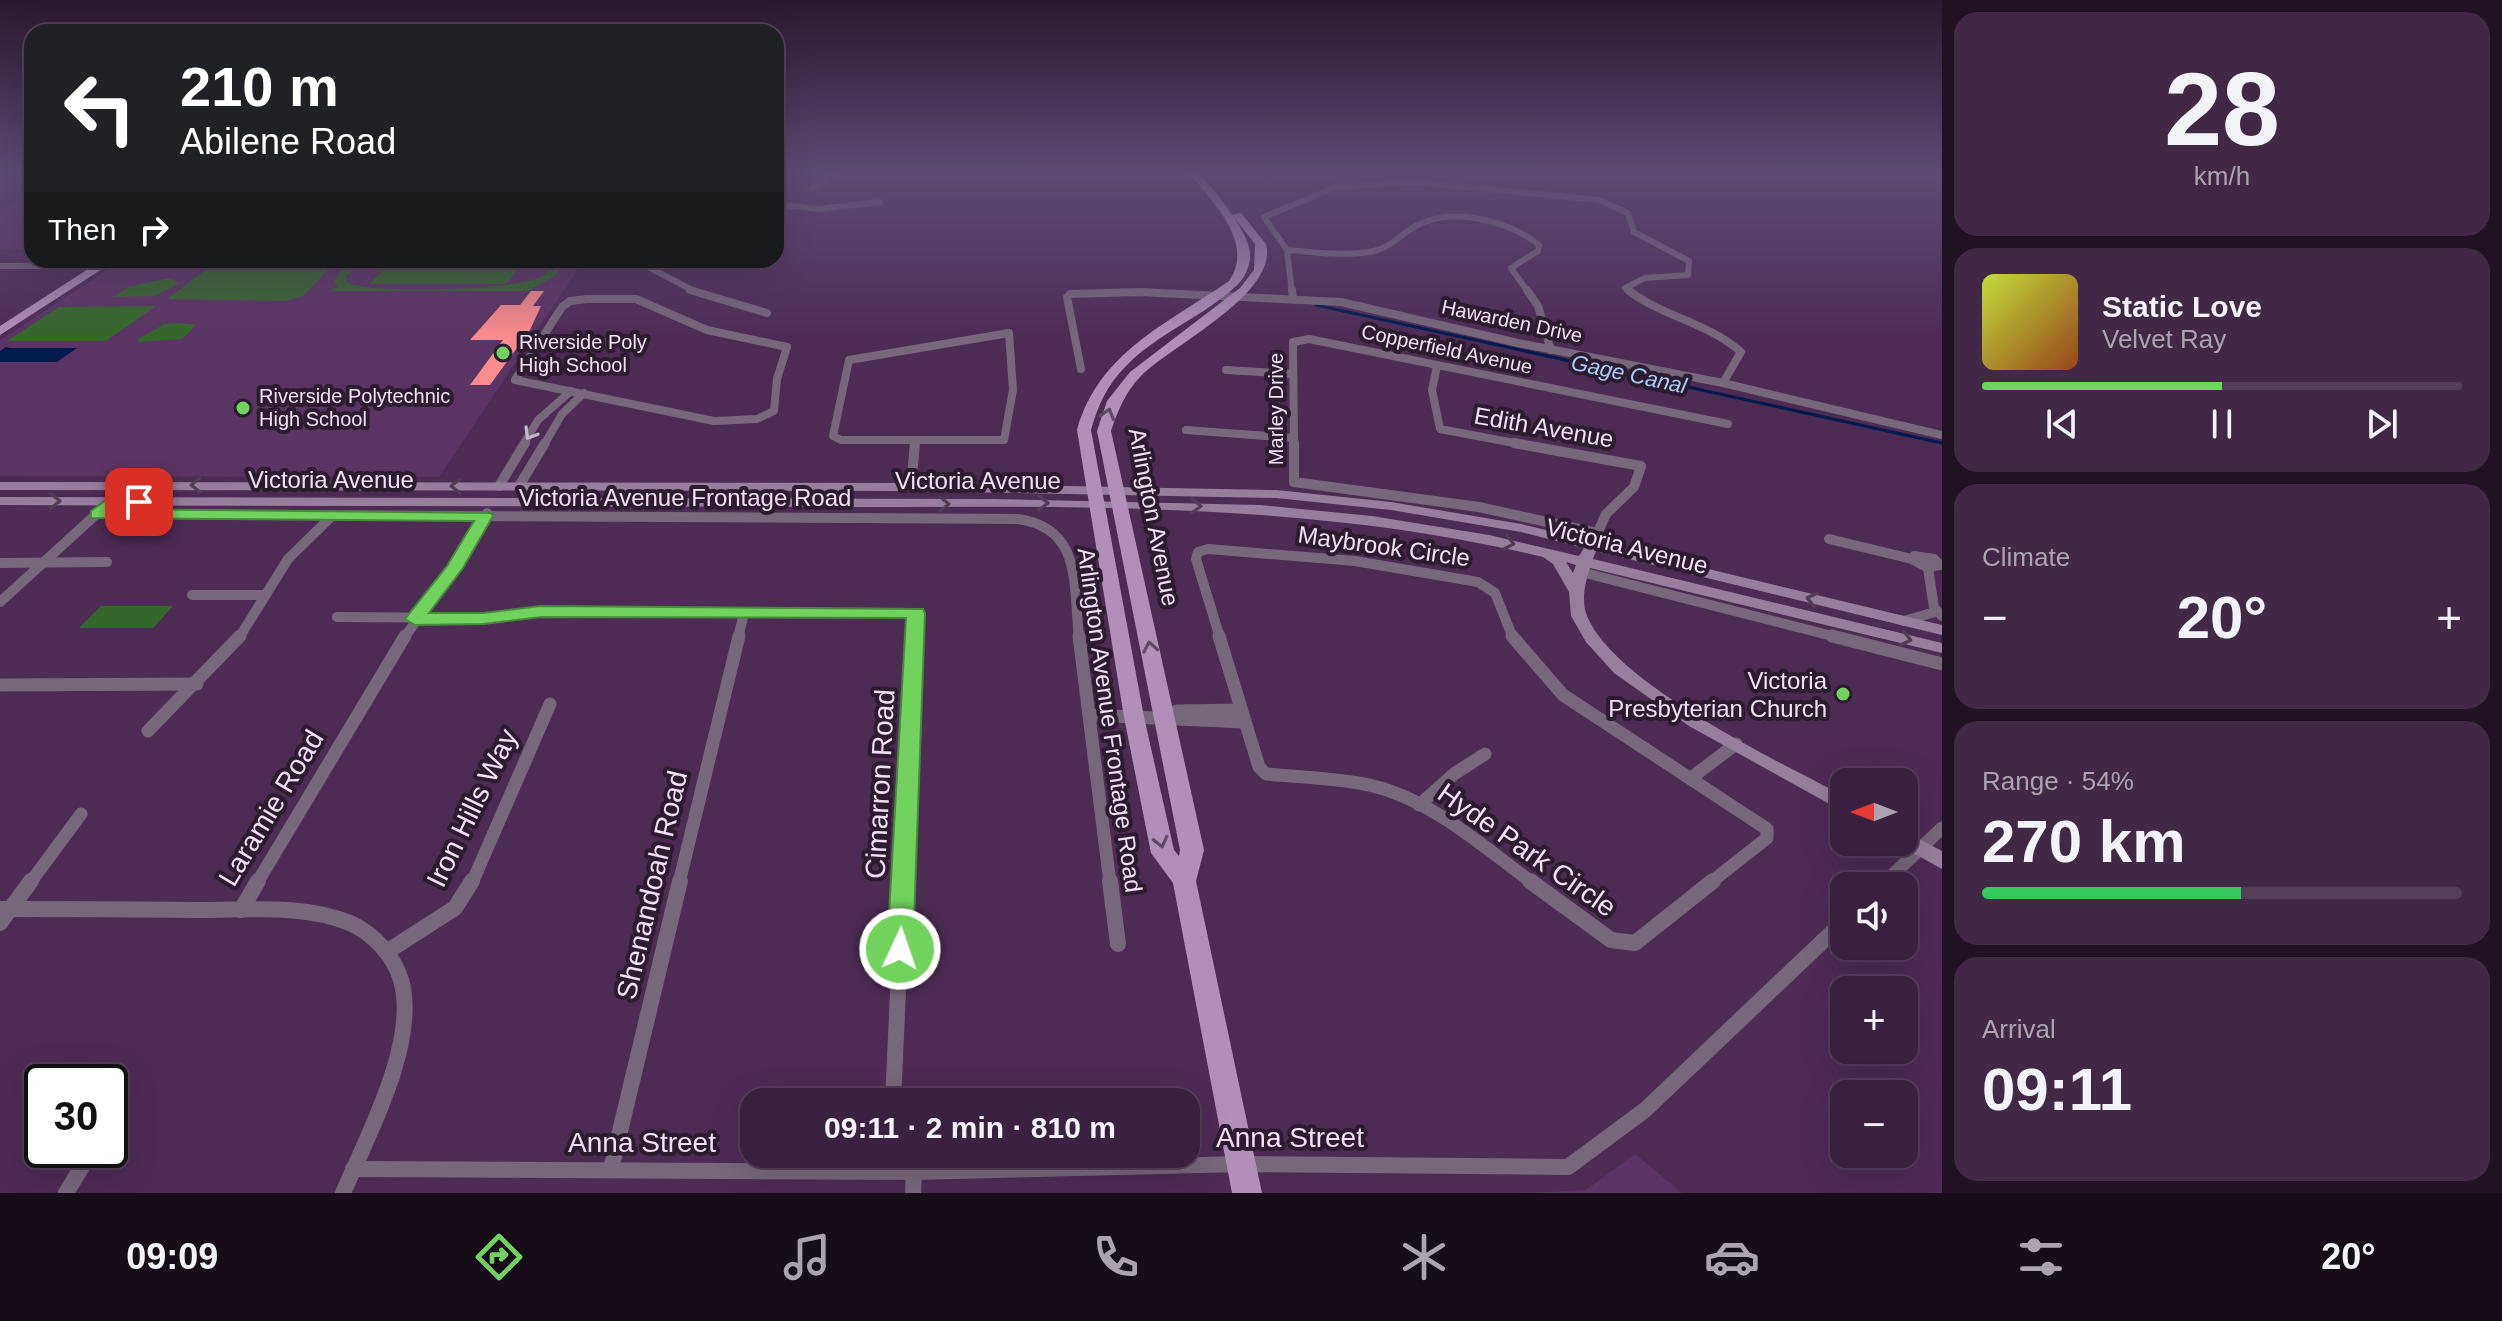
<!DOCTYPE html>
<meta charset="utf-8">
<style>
:root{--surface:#3a213f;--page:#412946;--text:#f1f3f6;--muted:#aba3b0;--line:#543e59;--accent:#71d35e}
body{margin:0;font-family:Arial,sans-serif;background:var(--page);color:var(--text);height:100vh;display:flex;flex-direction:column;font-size:30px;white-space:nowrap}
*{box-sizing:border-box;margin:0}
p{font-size:26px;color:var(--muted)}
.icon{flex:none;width:44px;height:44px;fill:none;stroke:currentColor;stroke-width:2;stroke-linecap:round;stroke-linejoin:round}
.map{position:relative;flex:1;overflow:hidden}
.panel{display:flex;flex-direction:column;gap:12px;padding:12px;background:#201223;width:560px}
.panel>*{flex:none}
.banner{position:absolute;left:24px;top:24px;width:760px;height:244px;border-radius:24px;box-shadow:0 8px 32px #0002,0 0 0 2px var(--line);background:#202124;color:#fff;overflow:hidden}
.needle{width:52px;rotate:270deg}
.fabs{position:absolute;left:1830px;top:768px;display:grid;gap:16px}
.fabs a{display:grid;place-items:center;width:88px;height:88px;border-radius:16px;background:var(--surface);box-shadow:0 8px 32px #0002,0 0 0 2px var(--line);font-size:40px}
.speed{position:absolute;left:24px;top:1064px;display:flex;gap:16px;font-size:40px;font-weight:700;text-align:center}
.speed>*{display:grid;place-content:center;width:104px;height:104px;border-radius:50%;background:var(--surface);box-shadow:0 8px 32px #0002,0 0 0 2px var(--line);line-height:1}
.speed .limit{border:4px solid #111;border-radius:12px;background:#fff;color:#111}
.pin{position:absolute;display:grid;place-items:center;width:68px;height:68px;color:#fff;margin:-34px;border-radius:16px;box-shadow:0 4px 12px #0006}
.me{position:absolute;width:88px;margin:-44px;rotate:3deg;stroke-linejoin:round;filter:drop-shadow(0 0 6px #0008)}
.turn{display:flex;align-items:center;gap:28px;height:168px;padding:0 24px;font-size:36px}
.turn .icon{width:104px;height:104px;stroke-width:2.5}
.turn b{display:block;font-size:56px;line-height:68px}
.then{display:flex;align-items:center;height:76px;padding:0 24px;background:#0003;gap:16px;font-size:30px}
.big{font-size:60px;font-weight:600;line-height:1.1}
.panel .widget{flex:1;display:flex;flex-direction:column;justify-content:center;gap:12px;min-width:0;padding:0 28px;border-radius:24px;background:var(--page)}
.panel .dial{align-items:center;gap:0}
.dial b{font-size:104px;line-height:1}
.song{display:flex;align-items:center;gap:24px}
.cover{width:96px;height:96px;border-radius:12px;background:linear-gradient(135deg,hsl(70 70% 55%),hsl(20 70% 35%))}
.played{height:8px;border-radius:4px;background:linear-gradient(90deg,var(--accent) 50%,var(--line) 50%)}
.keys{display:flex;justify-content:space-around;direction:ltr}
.heat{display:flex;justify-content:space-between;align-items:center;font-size:44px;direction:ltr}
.charge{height:12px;border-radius:6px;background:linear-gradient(90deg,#34c759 54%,var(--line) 0)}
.trip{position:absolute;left:740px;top:1088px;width:460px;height:80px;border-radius:24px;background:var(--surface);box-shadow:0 8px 32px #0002,0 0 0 2px var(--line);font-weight:600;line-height:80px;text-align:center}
.tabs{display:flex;height:128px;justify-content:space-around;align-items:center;background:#170d19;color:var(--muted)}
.tabs .icon{width:56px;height:56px}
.tabs .on{color:var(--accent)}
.tabs b{font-size:36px;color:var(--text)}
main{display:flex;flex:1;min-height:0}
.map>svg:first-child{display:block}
.built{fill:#5a3462}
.green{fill:#346829}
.water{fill:#011b4e}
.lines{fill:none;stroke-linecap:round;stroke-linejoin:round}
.stream{stroke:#011b4e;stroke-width:3}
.building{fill:#f98c8c}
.street-far4{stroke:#76677a;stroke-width:6}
.street-far3{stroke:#76677a;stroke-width:8}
.street-far2{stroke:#76677a;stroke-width:10}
.street-far1{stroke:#76677a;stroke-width:13}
.street{stroke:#76677a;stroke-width:16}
.secondary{fill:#977e9c;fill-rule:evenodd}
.primary{fill:#b090b7;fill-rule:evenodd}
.oneway{stroke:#604a65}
.oneway2{stroke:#c7b4cb}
.oneway3{stroke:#513e54}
.route{fill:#71d35e;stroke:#49893d;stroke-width:2}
.poi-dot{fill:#71d35e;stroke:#2b1c2e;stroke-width:3}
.labels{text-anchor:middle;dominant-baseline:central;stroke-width:8;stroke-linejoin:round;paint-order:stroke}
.far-street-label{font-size:20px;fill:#f2def6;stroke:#2b1c2e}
.far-poi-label{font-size:20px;fill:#f2def6;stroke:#2b1c2e;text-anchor:start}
.far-water-label{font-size:22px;font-style:italic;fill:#accbfd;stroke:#2b1c2e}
.street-label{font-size:24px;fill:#f2def6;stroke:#2b1c2e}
.poi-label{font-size:24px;fill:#f2def6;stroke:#2b1c2e;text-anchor:end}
.near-street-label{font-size:28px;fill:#f2def6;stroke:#2b1c2e}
</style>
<main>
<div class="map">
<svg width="1942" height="1193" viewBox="0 0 1942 1193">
<rect width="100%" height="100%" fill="#4d2c54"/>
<g class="built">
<polygon points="32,194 32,249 0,249 0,211"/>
<polygon points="123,260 584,260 439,477 0,476 0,340"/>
<polygon points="1635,1154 1682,1193 1525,1193 1586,1190"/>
</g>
<g class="green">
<polygon points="219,260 337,260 303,296 285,301 167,299"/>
<path d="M 366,260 L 382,260 L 355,268 L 345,277 L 348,283 C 375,294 521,291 545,275 L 549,266 L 536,260 L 553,260 L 560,267 L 555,276 L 528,291 L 328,291 L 338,287 L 334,281 L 342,269 Z"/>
<polygon points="393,261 524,262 506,284 369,284"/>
<polygon points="169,278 180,283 155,296 113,297 131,286"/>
<polygon points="156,306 106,341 7,341 59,307"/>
<polygon points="179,323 196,325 182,339 138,342 138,339 165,324"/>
<polygon points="101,606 173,606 153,628 79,628"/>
</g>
<polygon class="water" points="6,347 10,348 77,348 57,362 0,362 0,351"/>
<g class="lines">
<polyline class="stream" points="1316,305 1942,443"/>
</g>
<polygon class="building" points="531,291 544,291 533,306 541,306 530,330 490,385 470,385 503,340 470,340 501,305 520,305"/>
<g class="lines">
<g class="street-far4">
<polyline points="0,172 32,172"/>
<polyline points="811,189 838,171"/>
<polyline points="776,204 818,209 880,202"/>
<path d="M 1287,250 C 1315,252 1346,257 1374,251 C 1391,247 1401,234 1416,226 C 1452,206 1509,221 1539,245 L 1538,251 L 1511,268 L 1528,292"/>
<polyline points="635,260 696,292"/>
<polyline points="0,266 101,266"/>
<polyline points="1292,292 1287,250 1264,217 1336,187 1415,182 1599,200 1628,213 1634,232 1689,261 1688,275 1645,278 1625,288 1630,292"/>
</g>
<g class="street-far3">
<polyline points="690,290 767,313"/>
<polyline points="1292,290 1293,298"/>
<polyline points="1527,290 1538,306 1551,350"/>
<path d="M 1628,290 C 1663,317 1707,322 1741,352 L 1723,383"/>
<polygon points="587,299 636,299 707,330 787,347 777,379 774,411 757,419 714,421 515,380 562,307 570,301"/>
<polygon points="1009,333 1013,390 1004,440 841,440 833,436 849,360"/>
<polyline points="538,343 606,342"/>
<polyline points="1437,366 1432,390 1440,429 1525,445"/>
<polyline points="1081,369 1067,297 1070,294 1140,292 1341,302 1518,343 1723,383 1942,435"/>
<polyline points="1226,370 1293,374"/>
<polyline points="1186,430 1294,438"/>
<polyline points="523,445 538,420 571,391"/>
<polyline points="544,445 562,414 584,393"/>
<polyline points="915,445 915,440"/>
<polyline points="1294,445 1293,342 1309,339 1728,424"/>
</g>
<g class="street-far2">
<polyline points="1294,443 1294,482 1479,507 1597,533"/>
<polyline points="1514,443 1641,466 1634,487 1606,514 1592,545"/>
<polyline points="499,486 525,443"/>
<polyline points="519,486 545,443"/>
<polyline points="911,487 915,443"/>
<path d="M 97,514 L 1018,519 C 1083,528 1073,586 1079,638"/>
<polyline points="1829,539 1912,559"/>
<polygon points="1914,556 1934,559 1940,565 1927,567 1912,559"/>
<polyline points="0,563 107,562"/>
<polyline points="1928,568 1934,608 1942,616"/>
<polyline points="1581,572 1840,638"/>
<polyline points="192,595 265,595"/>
<polyline points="0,602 101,510"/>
<polyline points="337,617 483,618 541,612 916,613 915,638"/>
<polyline points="1904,621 1935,612"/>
<polyline points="239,638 288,559 333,515"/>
<polyline points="404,638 454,568 487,513"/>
<polyline points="738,638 744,613"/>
<polyline points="1220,638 1196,559 1198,552 1208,549 1355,561 1478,582 1495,593 1513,638"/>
</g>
<g class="street-far1">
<polyline points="1079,636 1110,883"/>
<path d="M 1219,636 L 1259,767 L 1266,774 C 1298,777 1332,778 1364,784 C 1428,796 1482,846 1533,883"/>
<polyline points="1512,636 1563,695 1767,829 1767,838 1710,883"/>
<polyline points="1832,636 1942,664"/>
<polyline points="0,685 197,684"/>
<polyline points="1089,715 1244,722"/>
<polyline points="1163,717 1177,711 1241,710"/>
<polyline points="148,731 240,636"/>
<polyline points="1691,778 1736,744"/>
<polyline points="1419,805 1454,774 1485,754"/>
<polyline points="30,883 81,814"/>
<polyline points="257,883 405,636"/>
<polyline points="472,883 550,704"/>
<polyline points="679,883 739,636"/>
<polyline points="903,883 915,636"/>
<polyline points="1884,883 1942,828"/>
</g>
<g class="street">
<polyline points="1110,881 1118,944"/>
<polyline points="1530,881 1611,940 1635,943 1713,881"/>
<polyline points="1881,886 1886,881"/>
<path d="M 0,909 C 67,909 133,909 200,910 C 248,910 304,904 350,923 C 373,933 394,956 401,980 C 419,1041 367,1137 343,1193"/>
<polyline points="241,910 258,881"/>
<polyline points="0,923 31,881"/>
<polyline points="388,951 455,908 472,881"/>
<polyline points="893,1102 903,881"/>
<polyline points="110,1121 120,1105"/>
<polyline points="901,1154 914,1172 913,1193"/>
<polyline points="353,1169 914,1172 1242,1164 1568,1167 1645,1110 1844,921"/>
<polyline points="611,1169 680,881"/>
<polyline points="66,1193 92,1150"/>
</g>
<g class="secondary">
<path d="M 0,482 L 911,483 L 1276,490 L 1391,502 L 1521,524 L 1942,625 L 1942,635 L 1596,551 L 1593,559 L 1942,643 L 1942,653 L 1590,568 C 1585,583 1581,601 1587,616 C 1615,684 1778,761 1844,796 L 1844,812 L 1689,726 L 1614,673 L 1586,642 L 1571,616 L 1569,592 L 1553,564 L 1543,557 C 1308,500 1064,507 824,507 C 549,506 275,506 0,505 L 0,497 L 991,499 L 1260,505 L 1372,516 L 1489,535 L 1579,556 L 1584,548 L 1521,532 L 1391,510 L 1276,498 L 911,491 L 0,490 ZM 1566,562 L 1576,565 L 1573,573 Z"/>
<polygon points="1904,831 1942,851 1942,869 1897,844 1895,842 1904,842"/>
</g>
<g class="primary">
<path d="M 1187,171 L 1197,171 C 1213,189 1248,229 1250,253 C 1251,265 1245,278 1236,286 C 1203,317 1158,333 1126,366 C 1107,385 1098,405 1091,430 L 1144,717 L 1174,850 L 1179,856 L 1180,850 L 1097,431 L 1107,401 L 1130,372 L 1240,288 L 1254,270 L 1255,244 L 1232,215 L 1241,213 L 1266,244 C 1279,294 1171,345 1140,377 C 1125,393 1118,410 1111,431 L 1204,850 L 1196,881 L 1262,1193 L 1232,1193 L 1173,883 L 1151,853 L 1124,717 L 1077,430 C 1099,352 1167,324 1229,281 C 1256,243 1211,200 1187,171 Z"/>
<polygon points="102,260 116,260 0,335 0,326"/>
</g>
</g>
<defs><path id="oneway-chevron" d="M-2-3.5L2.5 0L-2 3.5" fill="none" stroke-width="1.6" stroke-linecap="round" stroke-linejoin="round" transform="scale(2)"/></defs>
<g class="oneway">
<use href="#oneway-chevron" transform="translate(1108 414) rotate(-74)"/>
<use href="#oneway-chevron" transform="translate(1150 647) rotate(-100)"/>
<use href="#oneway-chevron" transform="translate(1161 842) rotate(76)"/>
</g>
<use class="oneway2" href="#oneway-chevron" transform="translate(530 434) rotate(121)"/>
<g class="oneway3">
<use href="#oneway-chevron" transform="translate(196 485) rotate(-180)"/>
<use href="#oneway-chevron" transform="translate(456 486) rotate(-180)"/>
<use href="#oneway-chevron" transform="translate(55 501)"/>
<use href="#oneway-chevron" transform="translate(1043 503)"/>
<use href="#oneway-chevron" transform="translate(944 504) rotate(-1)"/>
<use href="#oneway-chevron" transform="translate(1196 506) rotate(2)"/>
<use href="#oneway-chevron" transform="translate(1509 543) rotate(12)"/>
<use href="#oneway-chevron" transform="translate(1812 599) rotate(-166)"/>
<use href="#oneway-chevron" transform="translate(1906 639) rotate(14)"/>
</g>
<linearGradient id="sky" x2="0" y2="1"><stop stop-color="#2a182e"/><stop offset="0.51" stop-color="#5c4b72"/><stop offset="1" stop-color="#5c4b72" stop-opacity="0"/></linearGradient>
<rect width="1942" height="338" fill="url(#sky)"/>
<polygon class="route" points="110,497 139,497 147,502 139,507 111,509 491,513 493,516 463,568 429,613 483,613 541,606 923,609 925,613 913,949 909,956 900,960 891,956 887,949 906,618 541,617 483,624 415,625 405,619 447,566 474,521 91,518 91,511"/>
<g class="poi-dot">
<circle cx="503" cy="353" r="8"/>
<circle cx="243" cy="408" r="8"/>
<circle cx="1843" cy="694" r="8"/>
</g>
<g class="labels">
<g class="far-street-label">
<text transform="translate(1512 321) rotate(12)">Hawarden Drive</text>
<text transform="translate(1447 349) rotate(12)">Copperfield Avenue</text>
<text transform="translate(1276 409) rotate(-90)">Marley Drive</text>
</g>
<g class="far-poi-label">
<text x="519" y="342">Riverside Poly<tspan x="519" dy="23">High School</tspan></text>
<text x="259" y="396">Riverside Polytechnic<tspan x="259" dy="23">High School</tspan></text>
</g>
<g class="far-water-label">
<text transform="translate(1629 374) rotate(12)">Gage Canal</text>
</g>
<g class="street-label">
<text transform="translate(1544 427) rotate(10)">Edith Avenue</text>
<text x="331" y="479">Victoria Avenue</text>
<text x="978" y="480">Victoria Avenue</text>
<text x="685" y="497">Victoria Avenue Frontage Road</text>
<text transform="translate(1154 517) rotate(79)">Arlington Avenue</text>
<text transform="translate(1384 546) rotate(8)">Maybrook Circle</text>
<text transform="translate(1627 546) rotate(14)">Victoria Avenue</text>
<text transform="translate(1110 720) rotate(82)">Arlington Avenue Frontage Road</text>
</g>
<g class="poi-label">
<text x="1827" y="680">Victoria<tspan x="1827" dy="28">Presbyterian Church</tspan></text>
</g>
<g class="near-street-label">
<text transform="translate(880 784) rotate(-87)">Cimarron Road</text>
<text transform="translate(271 808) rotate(-59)">Laramie Road</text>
<text transform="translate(472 808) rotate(-64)">Iron Hills Way</text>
<text transform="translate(1527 850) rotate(35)">Hyde Park Circle</text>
<text transform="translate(652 885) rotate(-77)">Shenandoah Road</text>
<text x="1290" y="1137">Anna Street</text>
<text x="642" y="1142">Anna Street</text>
</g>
</g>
</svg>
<div class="fabs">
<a><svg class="needle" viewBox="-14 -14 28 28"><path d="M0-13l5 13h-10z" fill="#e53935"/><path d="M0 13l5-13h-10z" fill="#aba3b0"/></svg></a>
<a><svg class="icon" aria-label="sound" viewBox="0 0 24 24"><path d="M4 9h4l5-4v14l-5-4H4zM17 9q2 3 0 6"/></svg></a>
<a>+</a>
<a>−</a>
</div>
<div class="speed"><div class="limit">30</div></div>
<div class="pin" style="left:139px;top:502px;background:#d93025"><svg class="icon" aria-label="arrive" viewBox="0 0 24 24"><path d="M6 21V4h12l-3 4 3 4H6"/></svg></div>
<svg class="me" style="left:900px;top:949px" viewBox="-20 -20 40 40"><circle r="17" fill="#71d35e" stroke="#fff" stroke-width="3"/><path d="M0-11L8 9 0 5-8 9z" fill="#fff"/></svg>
<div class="trip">09:11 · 2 min · 810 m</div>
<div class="banner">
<div class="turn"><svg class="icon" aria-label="left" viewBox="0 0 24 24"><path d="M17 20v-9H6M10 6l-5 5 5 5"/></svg><div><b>210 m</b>Abilene Road</div></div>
<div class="then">Then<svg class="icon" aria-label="right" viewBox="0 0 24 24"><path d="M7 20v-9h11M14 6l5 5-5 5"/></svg></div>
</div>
</div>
<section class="panel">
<div class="widget dial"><b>28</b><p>km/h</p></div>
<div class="widget">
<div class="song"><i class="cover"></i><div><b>Static Love</b><p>Velvet Ray</p></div></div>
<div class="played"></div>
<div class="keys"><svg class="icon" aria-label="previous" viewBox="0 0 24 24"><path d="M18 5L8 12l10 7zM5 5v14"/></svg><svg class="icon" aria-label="pause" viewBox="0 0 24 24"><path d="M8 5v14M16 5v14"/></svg><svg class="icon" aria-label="next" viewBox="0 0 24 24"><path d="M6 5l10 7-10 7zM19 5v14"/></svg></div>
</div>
<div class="widget"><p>Climate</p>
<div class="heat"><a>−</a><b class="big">20°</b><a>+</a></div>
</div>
<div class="widget"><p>Range · 54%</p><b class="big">270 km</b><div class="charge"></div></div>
<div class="widget"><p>Arrival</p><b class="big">09:11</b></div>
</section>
</main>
<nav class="tabs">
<b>09:09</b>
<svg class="icon on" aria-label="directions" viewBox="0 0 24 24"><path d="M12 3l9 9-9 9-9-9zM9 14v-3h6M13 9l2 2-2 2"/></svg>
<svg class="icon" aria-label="music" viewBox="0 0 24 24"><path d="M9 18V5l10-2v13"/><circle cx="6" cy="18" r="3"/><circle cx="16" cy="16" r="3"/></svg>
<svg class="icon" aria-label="phone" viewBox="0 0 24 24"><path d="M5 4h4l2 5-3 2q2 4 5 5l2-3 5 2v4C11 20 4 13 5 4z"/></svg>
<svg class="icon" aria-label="climate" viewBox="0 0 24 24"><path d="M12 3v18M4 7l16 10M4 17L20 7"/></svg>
<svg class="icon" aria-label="car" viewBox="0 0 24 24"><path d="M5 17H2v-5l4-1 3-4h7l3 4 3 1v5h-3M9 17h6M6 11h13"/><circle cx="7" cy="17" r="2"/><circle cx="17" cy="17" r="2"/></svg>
<svg class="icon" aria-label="filters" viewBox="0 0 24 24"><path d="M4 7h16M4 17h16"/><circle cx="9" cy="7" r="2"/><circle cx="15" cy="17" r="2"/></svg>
<b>20°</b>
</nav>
